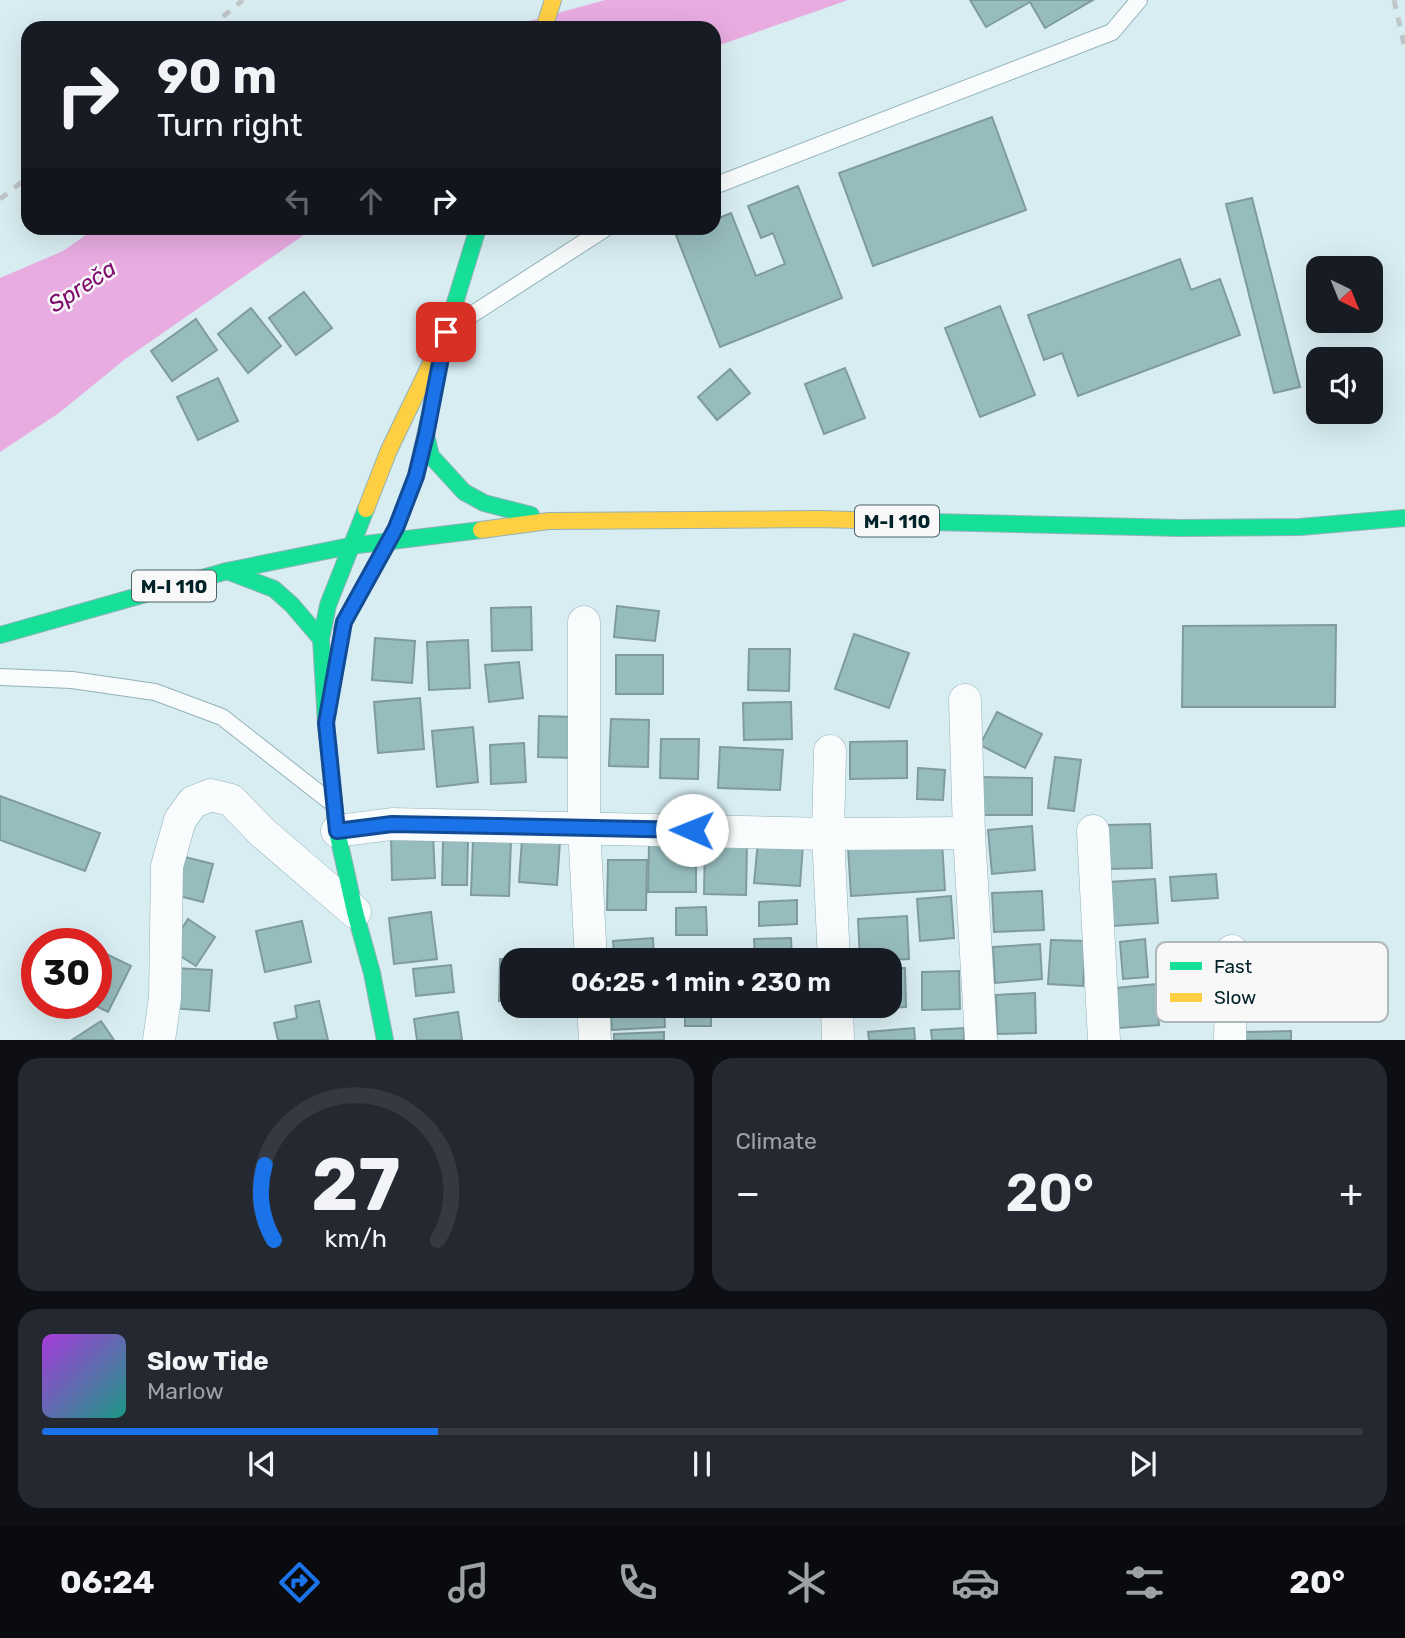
<!DOCTYPE html>
<meta charset="utf-8">
<style>
:root{--surface:#171b24;--page:#242831;--text:#f1f3f6;--muted:#9ea1a6;--line:#363941;--accent:#1a73e8}
body{margin:0;font-family:Rubik,sans-serif;background:var(--page);color:var(--text);height:100vh;display:flex;flex-direction:column;font-size:26px;white-space:nowrap}
*{box-sizing:border-box;margin:0}
p{font-size:23px;color:var(--muted)}
.icon{flex:none;width:38px;height:38px;fill:none;stroke:currentColor;stroke-width:2;stroke-linecap:round;stroke-linejoin:round}
.map{position:relative;height:1040px;overflow:hidden}
.side{display:flex;flex-direction:column;gap:18px;padding:18px;background:#0d0f14;flex:1}
.side>*{flex:none}
.guide{position:absolute;left:21px;top:21px;width:700px;height:214px;border-radius:21px;box-shadow:0 7px 28px #0002;background:#171b24;color:var(--text);overflow:hidden}
.needle{width:46px;rotate:137deg}
.controls{position:absolute;left:1306px;top:256px;display:grid;gap:14px}
.controls a{display:grid;place-items:center;width:77px;height:77px;border-radius:14px;background:var(--surface);box-shadow:0 7px 28px #0002;font-size:35px}
.speed{position:absolute;left:21px;top:928px;display:flex;gap:14px;font-size:35px;font-weight:700;text-align:center}
.speed>*{display:grid;place-content:center;width:91px;height:91px;border-radius:50%;background:var(--surface);box-shadow:0 7px 28px #0002;line-height:1}
.speed .limit{border:10px solid #d22;background:#fff;color:#111}
.pin{position:absolute;display:grid;place-items:center;width:60px;height:60px;color:#fff;margin:-30px;border-radius:14px;box-shadow:0 4px 10px #0006}
.me{position:absolute;width:77px;margin:-38px;rotate:271deg;stroke-linejoin:round;filter:drop-shadow(0 0 5px #0008)}
.turn{display:flex;align-items:center;gap:24px;height:147px;padding:0 21px;font-size:32px}
.turn .icon{width:91px;height:91px;stroke-width:2.5}
.turn b{display:block;font-size:49px;line-height:60px}
.lanes{display:flex;align-items:center;height:66px;padding:0 21px;background:#0003;justify-content:center;gap:35px;direction:ltr}
.lanes .off{opacity:.35}
.big{font-size:52px;font-weight:600;line-height:1.1}
.side .widget{flex:1;display:flex;flex-direction:column;justify-content:center;gap:10px;min-width:0;padding:0 24px;border-radius:21px;background:var(--page)}
.side .dial{align-items:center;gap:0}
.dial svg{height:182px;overflow:visible;fill:none;stroke:var(--line);stroke-width:7;stroke-linecap:round;text-anchor:middle}
.dial text{fill:var(--text);stroke:none}
.song{display:flex;align-items:center;gap:21px}
.cover{width:84px;height:84px;border-radius:10px;background:linear-gradient(135deg,hsl(280 70% 55%),hsl(170 70% 35%))}
.played{height:7px;border-radius:4px;background:linear-gradient(90deg,var(--accent) 30%,var(--line) 30%)}
.keys{display:flex;justify-content:space-around;direction:ltr}
.heat{display:flex;justify-content:space-between;align-items:center;font-size:38px;direction:ltr}
.side .tiles{flex:1;display:grid;gap:18px;grid-template-columns:1fr 1fr}
.widget:last-child{grid-column:span 2}
.trip{position:absolute;left:500px;top:948px;width:402px;height:70px;border-radius:21px;background:var(--surface);box-shadow:0 7px 28px #0002;font-weight:600;line-height:70px;text-align:center}
.tabs{display:flex;height:112px;justify-content:space-around;align-items:center;background:#090b0e;color:var(--muted)}
.tabs .icon{width:49px;height:49px}
.tabs .selected{color:var(--accent)}
.tabs b{font-size:32px;color:var(--text)}
.map>svg:first-child{display:block}
.water{fill:#e8ace1}
.building{fill:#97bcbe;stroke:#7f9b9d;stroke-width:2}
.lines{fill:none;stroke-linecap:round;stroke-linejoin:round}
.lane-casing{stroke:#92b1b8;stroke-width:18}
.street-casing{stroke:#92b1b8;stroke-width:33}
.fast-casing{stroke:#92b1b8;stroke-width:18}
.slow-casing{stroke:#92b1b8;stroke-width:18}
.lane{stroke:#f9fcfd;stroke-width:16}
.street{stroke:#f9fcfd;stroke-width:32}
.fast{stroke:#16e098;stroke-width:16}
.slow{stroke:#ffcf43;stroke-width:16}
.rail{stroke:#bfc6c8;stroke-width:5;stroke-dasharray:9 9;stroke-linecap:butt}
.route-casing{stroke:#114b97;stroke-width:18}
.route{stroke:#1a73e8;stroke-width:12}
.labels{text-anchor:middle;dominant-baseline:central;stroke-width:5;stroke-linejoin:round;paint-order:stroke}
.shield{fill:#f8f8f8;stroke:#4a6267;stroke-width:2}
.shield-label{font-size:19px;font-weight:bold;fill:#002229}
.water-label{font-size:23px;font-style:italic;fill:#7f0a6f;stroke:#f8f8f8}
.key{fill:#f8f8f8;stroke:#aeb8ba;stroke-width:2}
.key-label{font-size:19px;fill:#002229}
</style>
<div class="map">
<svg width="1405" height="1040" viewBox="0 0 1405 1040">
<rect width="100%" height="100%" fill="#d8edf2"/>
<g class="water">
<polygon points="605,0 848,0 714,47 714,28 397,28 441,23 529,21"/>
<polygon points="96,228 314,228 124,360 59,413 0,452 0,278 63,251"/>
</g>
<g class="building">
<polygon points="970,0 1093,0 1045,28 1030,2 986,27"/>
<polygon points="992,117 1026,210 873,266 839,173"/>
<polygon points="798,186 842,298 720,347 676,235 696,228 714,228 714,220 731,213 756,276 785,264 773,233 761,238 748,206"/>
<polygon points="1252,198 1300,387 1274,393 1226,204"/>
<polygon points="1180,259 1191,290 1220,279 1240,335 1078,396 1062,353 1044,360 1028,315"/>
<polygon points="304,292 332,328 296,355 269,318"/>
<polygon points="1000,306 1035,395 980,417 945,328"/>
<polygon points="251,308 281,346 248,373 218,334"/>
<polygon points="196,319 217,350 172,381 151,351"/>
<polygon points="845,368 865,418 824,434 805,384"/>
<polygon points="730,369 750,393 717,420 698,397"/>
<polygon points="218,378 238,421 198,440 177,397"/>
<polygon points="617,606 659,611 655,641 614,637"/>
<polygon points="531,607 532,650 492,651 491,608"/>
<polygon points="1336,625 1335,707 1182,707 1183,626"/>
<polygon points="854,634 909,653 889,708 835,689"/>
<polygon points="375,638 415,641 412,683 372,680"/>
<polygon points="468,640 470,688 429,690 427,642"/>
<polygon points="749,649 790,649 789,691 748,690"/>
<rect x="616" y="655" width="47" height="39"/>
<polygon points="519,662 523,698 489,702 485,665"/>
<polygon points="420,698 424,749 378,753 374,702"/>
<polygon points="791,702 792,739 744,740 743,703"/>
<polygon points="997,712 1042,734 1025,768 980,745"/>
<polygon points="539,716 576,717 575,758 538,757"/>
<polygon points="611,719 649,720 648,767 609,766"/>
<polygon points="473,727 478,782 437,787 432,731"/>
<polygon points="661,739 699,739 698,779 660,778"/>
<polygon points="907,741 907,778 850,779 850,742"/>
<polygon points="524,743 526,782 491,784 490,745"/>
<polygon points="720,747 783,750 780,790 718,788"/>
<polygon points="1055,757 1081,760 1074,811 1048,808"/>
<polygon points="918,768 945,770 943,800 917,799"/>
<polygon points="980,777 1032,778 1032,815 979,815"/>
<polygon points="0,796 100,833 85,871 0,840"/>
<polygon points="1150,824 1152,868 1107,869 1106,825"/>
<polygon points="1032,826 1035,870 992,874 988,830"/>
<polygon points="433,834 435,878 392,880 391,836"/>
<polygon points="473,839 511,840 509,896 471,895"/>
<polygon points="522,839 560,841 557,885 519,882"/>
<polygon points="443,840 468,840 467,885 442,885"/>
<polygon points="758,841 803,845 800,886 754,883"/>
<polygon points="942,842 945,890 851,896 848,848"/>
<polygon points="705,843 747,844 746,895 704,894"/>
<polygon points="649,844 696,844 696,892 648,892"/>
<polygon points="185,857 213,864 203,902 175,895"/>
<polygon points="608,860 647,860 646,910 607,910"/>
<polygon points="1216,874 1218,898 1172,901 1170,877"/>
<polygon points="1155,879 1158,923 1112,926 1109,882"/>
<polygon points="1042,891 1044,930 994,932 992,893"/>
<polygon points="951,896 954,938 920,941 917,899"/>
<polygon points="797,900 797,924 759,926 759,902"/>
<polygon points="706,907 707,935 676,935 676,908"/>
<polygon points="431,912 437,959 394,964 389,918"/>
<polygon points="907,916 909,959 860,961 858,919"/>
<polygon points="188,919 215,937 196,966 169,949"/>
<polygon points="302,921 311,962 265,972 256,931"/>
<polygon points="653,938 654,961 615,961 613,941"/>
<polygon points="791,938 792,961 755,961 754,939"/>
<polygon points="1145,939 1148,977 1123,979 1120,942"/>
<polygon points="1051,940 1086,941 1083,986 1048,984"/>
<polygon points="1040,944 1042,979 995,983 993,947"/>
<polygon points="96,949 131,966 108,1012 90,1003 96,1003"/>
<polygon points="500,959 548,959 548,961 513,961 513,1001 499,1001"/>
<polygon points="451,965 454,992 416,996 413,969"/>
<polygon points="174,968 212,970 209,1011 171,1008"/>
<polygon points="891,968 905,968 906,1007 864,1009 863,1006 891,1006"/>
<polygon points="959,971 960,1009 922,1010 922,972"/>
<polygon points="1156,984 1159,1025 1119,1028 1116,988"/>
<polygon points="1035,993 1036,1033 997,1034 996,995"/>
<polygon points="319,1001 328,1040 278,1040 274,1023 297,1018 295,1006"/>
<polygon points="611,1006 664,1006 665,1027 612,1030"/>
<rect x="685" y="1006" width="26" height="20"/>
<polygon points="756,1006 800,1006 800,1014 757,1016"/>
<polygon points="458,1012 462,1040 417,1040 414,1019"/>
<polygon points="101,1021 114,1040 72,1040"/>
<polygon points="914,1028 915,1040 869,1040 868,1032"/>
<polygon points="964,1028 964,1040 932,1040 931,1030"/>
<polygon points="1291,1031 1291,1040 1243,1040 1243,1032"/>
<polygon points="664,1032 664,1040 614,1040 614,1034"/>
</g>
<g class="lines">
<defs>
<g id="lane">
<polyline points="714,186 1112,32 1139,0"/>
<polyline points="454,326 606,228"/>
<polyline points="0,677 72,680 155,692 222,717 328,800"/>
</g>
<g id="street">
<polyline points="584,622 584,827 591,961"/>
<polyline points="965,700 969,833"/>
<polyline points="830,751 828,834 834,961"/>
<polyline points="337,831 392,824 828,834 969,833 981,1040"/>
<polyline points="1093,831 1104,1040"/>
<polyline points="593,1006 595,1040"/>
<polyline points="837,1006 838,1040"/>
<polyline points="159,1040 165,998 167,866 180,820 193,802 211,795 231,800 263,833 355,912"/>
<polyline points="1230,1040 1232,951"/>
</g>
<g id="fast">
<polyline points="441,356 446,332 478,228"/>
<polyline points="426,435 431,456 464,492 484,503 531,515"/>
<polyline points="366,509 328,605 321,639 326,723 337,831 355,912 372,973 385,1040"/>
<polyline points="930,522 1180,528 1300,527 1405,518"/>
<polyline points="227,571 274,589 292,605 321,639"/>
<polyline points="0,635 227,571 350,546 481,530"/>
</g>
<g id="slow">
<polyline points="544,28 553,0"/>
<polyline points="366,509 389,450 446,332"/>
<polyline points="481,530 549,521 818,519 930,522"/>
<polyline points="342,630 344,622 396,528 416,476 429,419"/>
</g>
</defs>
<use href="#lane" class="lane-casing"/>
<use href="#street" class="street-casing"/>
<use href="#fast" class="fast-casing"/>
<use href="#slow" class="slow-casing"/>
<use href="#lane" class="lane"/>
<use href="#street" class="street"/>
<use href="#fast" class="fast"/>
<use href="#slow" class="slow"/>
<g class="rail">
<polyline points="1394,0 1405,49"/>
<polyline points="209,28 243,0"/>
<polyline points="0,199 28,177"/>
</g>
</g>
<g class="lines">
<defs>
<polyline id="route" points="446,332 426,435 416,476 396,528 344,622 326,723 337,831 392,824 692,830"/>
</defs>
<use href="#route" class="route-casing"/>
<use href="#route" class="route"/>
</g>
<g class="labels">
<g class="shield">
<rect x="855" y="505.5" width="84" height="31" rx="5"/>
<rect x="132" y="570.5" width="84" height="31" rx="5"/>
</g>
<g class="shield-label">
<text x="897" y="521">M-I 110</text>
<text x="174" y="586">M-I 110</text>
</g>
<g class="water-label">
<text transform="translate(82 286) rotate(-33)">Spreča</text>
</g>
</g>
<rect x="1156" y="942" width="232" height="80" rx="10" class="key"/>
<rect x="1170" y="962" width="32" height="8" fill="#16e098"/>
<rect x="1170" y="993" width="32" height="9" fill="#ffcf43"/>
<g class="key-label">
<text x="1214" y="973">Fast</text>
<text x="1214" y="1004">Slow</text>
</g>
</svg>
<div class="controls">
<a><svg class="needle" viewBox="-14 -14 28 28"><path d="M0-13l5 13h-10z" fill="#e53935"/><path d="M0 13l5-13h-10z" fill="#9ea1a6"/></svg></a>
<a><svg class="icon" aria-label="sound" viewBox="0 0 24 24"><path d="M4 9h4l5-4v14l-5-4H4zM17 9q2 3 0 6"/></svg></a>
</div>
<div class="speed"><div class="limit">30</div></div>
<div class="pin" style="left:446px;top:332px;background:#d93025"><svg class="icon" aria-label="arrive" viewBox="0 0 24 24"><path d="M6 21V4h12l-3 4 3 4H6"/></svg></div>
<svg class="me" style="left:692px;top:830px" viewBox="-20 -20 40 40"><circle r="19" fill="#fff"/><path d="M0-13L10 11 0 6-10 11z" fill="#1a73e8"/></svg>
<div class="trip">06:25 · 1 min · 230 m</div>
<div class="guide">
<div class="turn"><svg class="icon" aria-label="right" viewBox="0 0 24 24"><path d="M7 20v-9h11M14 6l5 5-5 5"/></svg><div><b>90 m</b>Turn right</div></div>
<div class="lanes"><svg class="icon off" aria-label="left" viewBox="0 0 24 24"><path d="M17 20v-9H6M10 6l-5 5 5 5"/></svg><svg class="icon off" aria-label="ahead" viewBox="0 0 24 24"><path d="M12 20V5M6 11l6-6 6 6"/></svg><svg class="icon" aria-label="right" viewBox="0 0 24 24"><path d="M7 20v-9h11M14 6l5 5-5 5"/></svg></div>
</div>
</div>
<section class="side">
<div class="tiles">
<div class="widget dial"><svg viewBox="0 0 100 80">
<path d="M14 69A42 42 0 1 1 86 69"/>
<path d="M14 69A42 42 0 0 1 10 36" stroke="#1a73e8"/>
<text x="50" y="56" font-size="32" font-weight="700">27</text>
<text x="50" y="72" font-size="11">km/h</text>
</svg></div>
<div class="widget"><p>Climate</p>
<div class="heat"><a>−</a><b class="big">20°</b><a>+</a></div>
</div>
<div class="widget">
<div class="song"><i class="cover"></i><div><b>Slow Tide</b><p>Marlow</p></div></div>
<div class="played"></div>
<div class="keys"><svg class="icon" aria-label="previous" viewBox="0 0 24 24"><path d="M18 5L8 12l10 7zM5 5v14"/></svg><svg class="icon" aria-label="pause" viewBox="0 0 24 24"><path d="M8 5v14M16 5v14"/></svg><svg class="icon" aria-label="next" viewBox="0 0 24 24"><path d="M6 5l10 7-10 7zM19 5v14"/></svg></div>
</div>
</div>
</section>
<nav class="tabs">
<b>06:24</b>
<svg class="icon selected" aria-label="directions" viewBox="0 0 24 24"><path d="M12 3l9 9-9 9-9-9zM9 14v-3h6M13 9l2 2-2 2"/></svg>
<svg class="icon" aria-label="music" viewBox="0 0 24 24"><path d="M9 18V5l10-2v13"/><circle cx="6" cy="18" r="3"/><circle cx="16" cy="16" r="3"/></svg>
<svg class="icon" aria-label="phone" viewBox="0 0 24 24"><path d="M5 4h4l2 5-3 2q2 4 5 5l2-3 5 2v4C11 20 4 13 5 4z"/></svg>
<svg class="icon" aria-label="climate" viewBox="0 0 24 24"><path d="M12 3v18M4 7l16 10M4 17L20 7"/></svg>
<svg class="icon" aria-label="car" viewBox="0 0 24 24"><path d="M5 17H2v-5l4-1 3-4h7l3 4 3 1v5h-3M9 17h6M6 11h13"/><circle cx="7" cy="17" r="2"/><circle cx="17" cy="17" r="2"/></svg>
<svg class="icon" aria-label="filters" viewBox="0 0 24 24"><path d="M4 7h16M4 17h16"/><circle cx="9" cy="7" r="2"/><circle cx="15" cy="17" r="2"/></svg>
<b>20°</b>
</nav>
